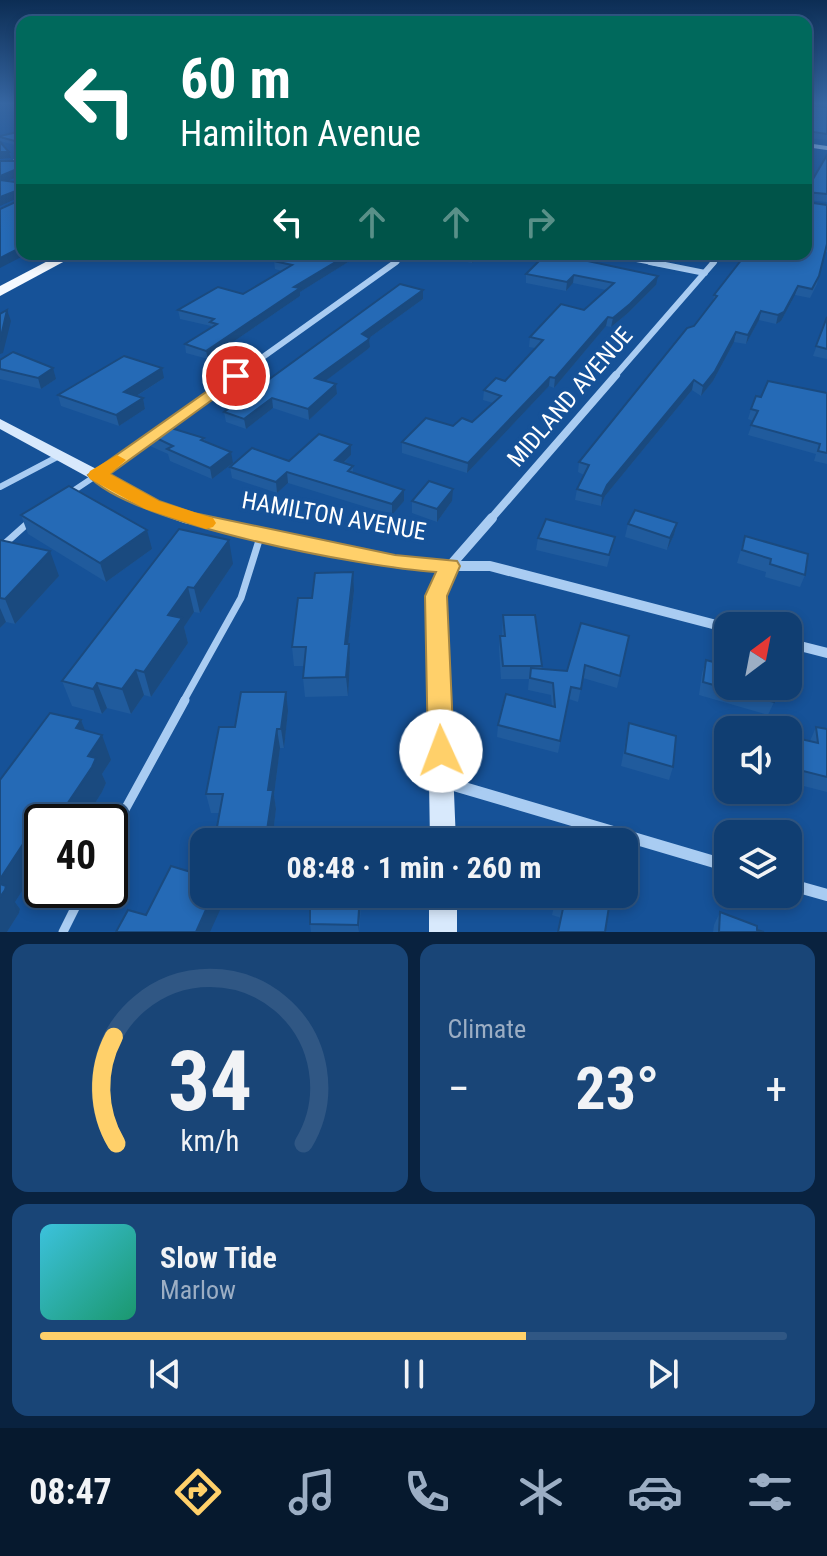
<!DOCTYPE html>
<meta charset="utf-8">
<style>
:root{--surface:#103e72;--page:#194577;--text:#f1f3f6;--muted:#9caec4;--line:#305784;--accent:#ffd06a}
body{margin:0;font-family:"Roboto Condensed",sans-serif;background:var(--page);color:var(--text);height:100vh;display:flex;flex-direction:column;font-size:30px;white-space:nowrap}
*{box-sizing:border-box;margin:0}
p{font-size:26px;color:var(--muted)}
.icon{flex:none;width:44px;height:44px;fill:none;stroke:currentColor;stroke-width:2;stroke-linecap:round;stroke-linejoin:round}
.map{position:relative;height:932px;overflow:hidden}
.side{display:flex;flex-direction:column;gap:12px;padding:12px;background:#09223f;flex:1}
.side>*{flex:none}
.banner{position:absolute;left:16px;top:16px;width:796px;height:244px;border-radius:16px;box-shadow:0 4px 12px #0003,0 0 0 2px var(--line);background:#00695c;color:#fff;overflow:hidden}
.needle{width:52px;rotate:32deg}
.tools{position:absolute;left:714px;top:612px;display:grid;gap:16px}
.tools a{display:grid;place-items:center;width:88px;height:88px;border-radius:16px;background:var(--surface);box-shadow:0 4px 12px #0003,0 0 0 2px var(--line);font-size:40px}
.speed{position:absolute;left:24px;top:804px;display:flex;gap:16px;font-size:40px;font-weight:700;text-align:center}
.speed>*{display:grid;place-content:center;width:104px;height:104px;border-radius:50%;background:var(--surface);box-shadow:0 4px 12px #0003,0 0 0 2px var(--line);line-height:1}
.speed .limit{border:4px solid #111;border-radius:12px;background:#fff;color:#111}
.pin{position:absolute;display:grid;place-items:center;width:68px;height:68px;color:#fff;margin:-34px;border:4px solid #fff;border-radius:50%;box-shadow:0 2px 8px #0007}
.me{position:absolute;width:88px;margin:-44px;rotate:358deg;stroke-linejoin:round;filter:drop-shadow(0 0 6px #0008)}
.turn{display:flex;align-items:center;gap:28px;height:168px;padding:0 32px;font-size:36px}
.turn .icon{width:104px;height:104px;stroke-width:2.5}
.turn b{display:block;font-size:56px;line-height:68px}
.lanes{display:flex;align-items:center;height:76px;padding:0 32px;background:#0003;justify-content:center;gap:40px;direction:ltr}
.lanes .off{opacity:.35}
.big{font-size:60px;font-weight:700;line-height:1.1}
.side .tile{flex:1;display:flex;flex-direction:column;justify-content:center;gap:12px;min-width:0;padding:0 28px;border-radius:16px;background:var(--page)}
.side .dial{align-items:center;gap:0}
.dial svg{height:208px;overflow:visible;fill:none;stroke:var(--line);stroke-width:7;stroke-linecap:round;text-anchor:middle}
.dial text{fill:var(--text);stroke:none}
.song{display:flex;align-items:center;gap:24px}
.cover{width:96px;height:96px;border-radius:12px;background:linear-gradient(135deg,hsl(190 70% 55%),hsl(160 70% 35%))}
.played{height:8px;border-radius:4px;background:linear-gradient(90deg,var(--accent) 65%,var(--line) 65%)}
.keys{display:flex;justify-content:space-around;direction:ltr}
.heat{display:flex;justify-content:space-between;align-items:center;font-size:44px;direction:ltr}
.side .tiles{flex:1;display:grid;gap:12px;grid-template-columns:1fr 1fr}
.tile:last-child{grid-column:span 2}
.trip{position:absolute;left:190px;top:828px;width:448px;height:80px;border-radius:16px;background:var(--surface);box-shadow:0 4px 12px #0003,0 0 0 2px var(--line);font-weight:700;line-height:80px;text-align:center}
.dock{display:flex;height:128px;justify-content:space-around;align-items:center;background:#06192e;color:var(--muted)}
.dock .icon{width:56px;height:56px}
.dock .selected{color:var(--accent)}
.dock b{font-size:36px;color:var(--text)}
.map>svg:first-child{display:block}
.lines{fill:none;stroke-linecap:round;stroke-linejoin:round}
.lane-far2{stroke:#a9ccf2;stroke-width:6}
.lane-far1{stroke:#a9ccf2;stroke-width:7}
.lane{stroke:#a9ccf2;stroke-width:9}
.street-far5{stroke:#a9ccf2;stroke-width:4}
.street-far4{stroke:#a9ccf2;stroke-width:5}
.street-far3{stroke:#a9ccf2;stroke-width:6}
.street-far2{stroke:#a9ccf2;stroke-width:8}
.street-far1{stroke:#a9ccf2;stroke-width:10}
.street{stroke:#a9ccf2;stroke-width:12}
.secondary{fill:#d8e9fc;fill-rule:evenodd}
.primary{fill:#f4f9ff;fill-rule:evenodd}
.wall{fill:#205b9d}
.shaded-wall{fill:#1a4a7f}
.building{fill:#256ab6;stroke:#1a4a7f;stroke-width:2}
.route{fill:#ffd06a;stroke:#a68745;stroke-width:2}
.slow{fill:#f59e0b}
.labels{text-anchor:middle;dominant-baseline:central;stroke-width:8;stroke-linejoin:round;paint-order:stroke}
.street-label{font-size:24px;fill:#fff;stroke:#165298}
</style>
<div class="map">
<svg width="827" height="932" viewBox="0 0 827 932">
<rect width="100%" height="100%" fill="#165298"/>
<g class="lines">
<g class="lane-far2">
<polyline points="0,487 59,456"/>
<polyline points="70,493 97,475"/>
</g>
<g class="lane-far1">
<polyline points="0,548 29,522"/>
<polyline points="183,702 241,598 261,534"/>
</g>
<g class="lane">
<polyline points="110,837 185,700"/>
<polyline points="63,932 84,890"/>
</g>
<g class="street-far5">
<polyline points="806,145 827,148"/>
<polyline points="13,162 22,158"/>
</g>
<g class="street-far4">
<polyline points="608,254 660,264"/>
<polyline points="393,264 407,254"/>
<polyline points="712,264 721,254"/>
</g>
<g class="street-far3">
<polyline points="650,262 705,273"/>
<polyline points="235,377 396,262"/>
<polyline points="614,377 714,262"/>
</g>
<g class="street-far2">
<polyline points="97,475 237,375"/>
<polyline points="490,520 616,375"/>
</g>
<g class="street-far1">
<polyline points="450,566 492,518"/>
<polyline points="451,566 490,566 728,628"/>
<polyline points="788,643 827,653"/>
</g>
<g class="street">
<polyline points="447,783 728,866"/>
<polyline points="788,884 827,895"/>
</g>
<g class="secondary">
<polygon points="0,419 158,501 194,514 395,556 457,561 459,566 446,596 456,842 430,842 426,596 438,572 395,568 184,523 146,509 0,429"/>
<rect x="429" y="894" width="28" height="38"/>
</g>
<polygon class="primary" points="61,254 78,254 0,296 0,286"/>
</g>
<g class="wall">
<polygon points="806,105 827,107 827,140 806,138"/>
<polygon points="22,131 22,147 0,141 0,136"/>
<polygon points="827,155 827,202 806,200 806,191"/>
<polygon points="807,202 827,205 827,252 824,252 817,284 810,298 795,295 781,321 776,324 759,320 746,344 734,342 713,381 701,396 692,390 605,496 601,506 575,500 577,489 584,475 578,472 579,462 694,326 713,302 714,295"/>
<polygon points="287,254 361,254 300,292 300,296 208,359 186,353 185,344 211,328 211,326 180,319 178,310 243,294 282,271 275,269 274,261"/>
<polygon points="442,254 482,254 472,263 442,257"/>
<polygon points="546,254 656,285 628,313 611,327 606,326 554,388 549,386 467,473 402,453 402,442 453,426 472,422 493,403 483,400 484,390 505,381 535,348 529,347 530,337 584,310 606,290 573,283 566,291 526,283 526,274"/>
<polygon points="423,290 423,299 369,338 370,347 368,349 325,381 336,384 337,394 309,420 273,408 246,429 226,422 224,412"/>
<polygon points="827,317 827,359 813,356"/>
<polygon points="0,360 56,379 41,389 0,379"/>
<polygon points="164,378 137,396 143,398 145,409 119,426 61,406 58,395"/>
<polygon points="827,393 827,464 814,461 816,454 748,435 753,421 748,419 751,409 761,397"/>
<polygon points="148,434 204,438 205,442 233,463 212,479 170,461 168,454 150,446"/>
<polygon points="351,455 344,463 353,466 353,472 404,490 404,501 392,515 288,483 277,493 232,478 230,467"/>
<polygon points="412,501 452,501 437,522 412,513"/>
<polygon points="21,515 152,549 106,582 28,534"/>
<polygon points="677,523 674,535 667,550 625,537 628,524"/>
<polygon points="179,529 233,564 200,613 194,612 184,627 188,643 151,697 144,695 131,714 107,708 102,714 72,706 62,681"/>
<polygon points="745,536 805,575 800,587 765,577 766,572 737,563"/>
<polygon points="615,537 607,567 536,550 538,538"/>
<polygon points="0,540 59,576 15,624 6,622 0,628"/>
<polygon points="354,591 348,644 350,663 348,696 305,697 303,678 304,666 294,666 292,647 312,598"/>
<polygon points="503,615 542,666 541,669 567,671 629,636 617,688 583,678 578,702 569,699 558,753 497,737 498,725 552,706 551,695 528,690 529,679 501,679 499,649 500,636 502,636"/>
<polygon points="706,660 774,702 768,715 699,695 702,673"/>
<polygon points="288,711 284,748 280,748 274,795 276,809 272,842 216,842 215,838 219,813 211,813 206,794 235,727"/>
<polygon points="81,720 85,730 111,760 102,774 106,783 102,792 83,822 42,822 42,860 15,902 20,909 19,913 7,932 0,932 0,780"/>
<polygon points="629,723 673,767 669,780 621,766"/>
<polygon points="816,727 827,729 827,792 788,782 788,746 792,737 810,741"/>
<polygon points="310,894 362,894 359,932 311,932 310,924"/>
<polygon points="557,894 605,932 552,915"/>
<polygon points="720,912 757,930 764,932 713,932 714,925"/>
</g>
<g class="shaded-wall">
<polygon points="0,152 9,152 11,158 0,159"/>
<polygon points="22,167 22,175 0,184 0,176"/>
<polygon points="18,190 20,197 0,206 0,197"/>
<polygon points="22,247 22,254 27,254 0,268 0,258"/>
<polygon points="349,254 361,254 300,292 300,296 208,359 206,351 294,287"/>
<polygon points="474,254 482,254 472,263 473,256"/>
<polygon points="574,275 573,283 566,291 567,282"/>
<polygon points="658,276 656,285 628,313 611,327 613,318"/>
<polygon points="798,286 795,295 781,321 776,324 778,315"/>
<polygon points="423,290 423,299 369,338 370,347 368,349 316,388 315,378 362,334"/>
<polygon points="7,310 11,321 3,353 0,354 0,341"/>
<polygon points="761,311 759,320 746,344 748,335"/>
<polygon points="608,317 606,326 554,388 555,378"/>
<polygon points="736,332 734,342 713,381 701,396 703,386"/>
<polygon points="53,368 56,379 41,389 38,378"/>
<polygon points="162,368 164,378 127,402 124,392"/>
<polygon points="550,377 549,386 467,473 468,463"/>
<polygon points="694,380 692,390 605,496 601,506 602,496 607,485"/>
<polygon points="336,384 337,394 309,420 308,409"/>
<polygon points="143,398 145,409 119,426 116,415"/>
<polygon points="272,398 273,408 246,429 244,419"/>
<polygon points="351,445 351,455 336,470 335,460"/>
<polygon points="231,452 233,463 212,479 210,468"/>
<polygon points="287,472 288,483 277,493 276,482"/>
<polygon points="453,489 452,501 437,522 437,509"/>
<polygon points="404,490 404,501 392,515 392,504"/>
<polygon points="677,523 674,535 667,550 670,538"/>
<polygon points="147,530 152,549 106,582 100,563"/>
<polygon points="229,540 233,564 200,613 194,588"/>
<polygon points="50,551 59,576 15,624 5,599"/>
<polygon points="353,572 354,591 346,663 345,644"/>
<polygon points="188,587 194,612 184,627 188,643 151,697 144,672 168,615"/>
<polygon points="0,608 6,622 0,628"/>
<polygon points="349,644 350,663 348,696 346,677"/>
<polygon points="136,670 144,695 131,714 122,689"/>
<polygon points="97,683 107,708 102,714 93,689"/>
<polygon points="286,692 288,711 284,748 281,729"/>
<polygon points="81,720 91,745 76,728"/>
<polygon points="277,729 280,748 274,795 276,809 272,842 267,842 266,837 268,790"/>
<polygon points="102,735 111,760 102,774 106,783 102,792 83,822 55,822 88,756"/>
<polygon points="31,832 42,852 42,860 15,902 20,909 19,913 7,932 0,932 0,879"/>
<polygon points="213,894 223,894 225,899 210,932 196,932"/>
<polygon points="360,894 362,894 358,932 358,925"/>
</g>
<g class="building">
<polygon points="806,105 827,107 827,134 806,131"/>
<polygon points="22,131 22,143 0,137 0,136"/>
<polygon points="0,142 9,152 0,152"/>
<polygon points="827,155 827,194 806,192 806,191"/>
<polygon points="0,161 17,161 22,167 0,176"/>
<polygon points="0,180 22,183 22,192 18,190 0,197"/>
<polygon points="22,199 22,247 0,258 0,209"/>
<polygon points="806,200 807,202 827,205 827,244 819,276 812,289 798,286 784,312 778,315 761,311 748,335 736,332 715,371 703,386 694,380 607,485 602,496 577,489 589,465 579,462 687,328 694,326 717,296 714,295 746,254 806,254"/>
<polygon points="287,254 349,254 294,287 300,288 206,351 185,344 217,324 210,322 214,319 178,310 218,287 243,294 292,265 274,261"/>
<polygon points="546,254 555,254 658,276 630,304 613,318 608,317 555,378 550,377 468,463 402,442 426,418 453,426 462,418 472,422 501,396 484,390 496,378 505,381 543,340 530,337 561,304 584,310 614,283 574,275 567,282 526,274"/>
<polygon points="400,284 423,290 362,334 369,338 368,340 315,378 336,384 308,409 272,398 244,419 224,412"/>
<polygon points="7,310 0,341 0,314"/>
<polygon points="827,317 827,349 816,346"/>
<polygon points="13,352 53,368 38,378 0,369 0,360"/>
<polygon points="124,356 162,368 124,392 143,398 116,415 58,395"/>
<polygon points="768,381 827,393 827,453 818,451 820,444 751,425 758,411 751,409 756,396 761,397"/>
<polygon points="161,425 204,438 201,440 231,452 210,468 167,449 173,446 148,434"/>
<polygon points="319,434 351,445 335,460 353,466 348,471 404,490 392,504 287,472 276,482 230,467 252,448 289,461"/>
<polygon points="429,481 453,489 437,509 412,501"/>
<polygon points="69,486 147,530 100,563 21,515"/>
<polygon points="635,510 677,523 670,538 628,524"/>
<polygon points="546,519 615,537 609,555 538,538"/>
<polygon points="179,529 229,540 194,588 188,587 168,615 182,618 144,672 136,670 122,689 97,683 93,689 62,681"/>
<polygon points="745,536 808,554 805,575 770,564 771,559 742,550"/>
<polygon points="0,540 50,551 5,599 0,598"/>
<polygon points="353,572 345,644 349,644 346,677 303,678 306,647 292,647 298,598 312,598 315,573"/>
<polygon points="503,615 535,615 542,666 503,666 500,636 505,636"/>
<polygon points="581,623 629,636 620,676 585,665 581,689 571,687 560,741 498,725 506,694 555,707 553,683 530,678 531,668 567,671"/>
<polygon points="706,660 728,666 728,686 774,686 774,702 703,682"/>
<polygon points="241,692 286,692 281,729 277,729 268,790 273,790 266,837 215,838 223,794 206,794 219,727 235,727"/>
<polygon points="50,713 81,720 76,728 102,735 88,756 96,758 92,767 55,822 42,822 42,835 31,832 0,879 0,780"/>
<polygon points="629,723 676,736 673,767 625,753"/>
<polygon points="816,727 827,729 827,777 795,769 792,737 818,743"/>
<polygon points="311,827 357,828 356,842 310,842"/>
<polygon points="171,866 204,876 204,894 213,894 196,932 116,932 128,910 146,915"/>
<polygon points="0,884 6,886 5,890 0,897"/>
<polygon points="310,894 360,894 358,925 310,924"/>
<polygon points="557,894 611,894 605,932 558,932 565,899 556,897"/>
<polygon points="720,912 757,926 757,930 764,932 719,932"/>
</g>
<linearGradient id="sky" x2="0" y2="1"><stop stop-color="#0c2d54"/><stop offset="0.44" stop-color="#3666a2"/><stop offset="1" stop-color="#3666a2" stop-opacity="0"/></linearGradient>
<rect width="827" height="235" fill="url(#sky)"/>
<path class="route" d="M 236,371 L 241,373 L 241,379 L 110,474 L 159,501 L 194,513 L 395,555 L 457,561 L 460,566 L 447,596 L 454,751 L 451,759 L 441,762 L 432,759 L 428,751 L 425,596 L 436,572 C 368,568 129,524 88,475 Z"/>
<polygon class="slow" points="117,455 126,460 110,474 159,501 213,518 216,523 213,527 206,529 145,509 90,479 88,475 90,471"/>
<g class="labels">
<g class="street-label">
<text transform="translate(570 397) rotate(-49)">MIDLAND AVENUE</text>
<text transform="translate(334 516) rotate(10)">HAMILTON AVENUE</text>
</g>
</g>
</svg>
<div class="tools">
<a><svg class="needle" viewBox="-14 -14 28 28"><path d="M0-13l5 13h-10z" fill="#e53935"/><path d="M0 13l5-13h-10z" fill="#9caec4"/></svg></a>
<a><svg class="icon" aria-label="sound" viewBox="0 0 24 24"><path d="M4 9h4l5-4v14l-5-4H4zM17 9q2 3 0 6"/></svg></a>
<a><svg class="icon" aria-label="layers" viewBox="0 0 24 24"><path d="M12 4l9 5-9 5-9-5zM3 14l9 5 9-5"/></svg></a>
</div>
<div class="speed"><div class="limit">40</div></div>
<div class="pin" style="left:236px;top:376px;background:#d93025"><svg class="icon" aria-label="arrive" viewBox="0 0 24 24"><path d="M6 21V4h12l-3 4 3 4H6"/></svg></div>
<svg class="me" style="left:441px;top:751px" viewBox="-20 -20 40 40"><circle r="19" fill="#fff"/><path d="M0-13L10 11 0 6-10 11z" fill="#ffd06a"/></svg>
<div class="trip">08:48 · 1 min · 260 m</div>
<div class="banner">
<div class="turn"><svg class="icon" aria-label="left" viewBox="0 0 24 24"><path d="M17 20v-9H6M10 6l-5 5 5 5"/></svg><div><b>60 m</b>Hamilton Avenue</div></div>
<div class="lanes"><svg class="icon" aria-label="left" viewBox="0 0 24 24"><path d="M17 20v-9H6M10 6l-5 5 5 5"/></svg><svg class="icon off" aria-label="ahead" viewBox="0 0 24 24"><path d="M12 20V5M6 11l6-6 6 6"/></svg><svg class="icon off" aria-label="ahead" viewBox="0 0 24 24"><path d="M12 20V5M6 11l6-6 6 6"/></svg><svg class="icon off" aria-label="right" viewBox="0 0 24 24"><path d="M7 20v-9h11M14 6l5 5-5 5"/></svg></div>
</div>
</div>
<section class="side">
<div class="tiles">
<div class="tile dial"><svg viewBox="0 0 100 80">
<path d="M14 69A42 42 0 1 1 86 69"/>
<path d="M14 69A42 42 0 0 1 13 28" stroke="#ffd06a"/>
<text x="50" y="56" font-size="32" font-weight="700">34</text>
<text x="50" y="72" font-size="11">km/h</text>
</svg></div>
<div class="tile"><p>Climate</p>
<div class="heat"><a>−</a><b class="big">23°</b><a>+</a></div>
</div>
<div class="tile">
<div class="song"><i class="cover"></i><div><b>Slow Tide</b><p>Marlow</p></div></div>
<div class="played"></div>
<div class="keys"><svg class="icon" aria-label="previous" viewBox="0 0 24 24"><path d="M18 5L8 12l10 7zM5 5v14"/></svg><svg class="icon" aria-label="pause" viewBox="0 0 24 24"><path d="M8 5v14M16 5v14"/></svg><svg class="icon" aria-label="next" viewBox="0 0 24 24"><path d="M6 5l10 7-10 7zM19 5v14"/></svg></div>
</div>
</div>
</section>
<nav class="dock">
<b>08:47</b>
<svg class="icon selected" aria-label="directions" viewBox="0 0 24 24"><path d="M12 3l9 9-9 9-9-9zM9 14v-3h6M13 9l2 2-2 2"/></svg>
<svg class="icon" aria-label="music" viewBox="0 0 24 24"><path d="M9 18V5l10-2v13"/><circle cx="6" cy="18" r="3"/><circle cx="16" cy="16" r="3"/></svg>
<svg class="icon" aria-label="phone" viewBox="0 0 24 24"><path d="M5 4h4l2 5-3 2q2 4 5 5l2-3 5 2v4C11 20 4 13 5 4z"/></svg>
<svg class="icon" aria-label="climate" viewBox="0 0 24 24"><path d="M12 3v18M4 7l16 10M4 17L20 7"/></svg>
<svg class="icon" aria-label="car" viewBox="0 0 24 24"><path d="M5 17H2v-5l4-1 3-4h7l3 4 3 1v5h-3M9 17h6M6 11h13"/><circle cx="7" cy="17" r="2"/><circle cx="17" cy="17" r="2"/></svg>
<svg class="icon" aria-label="filters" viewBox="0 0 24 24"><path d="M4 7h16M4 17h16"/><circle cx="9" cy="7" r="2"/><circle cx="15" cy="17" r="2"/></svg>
</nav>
